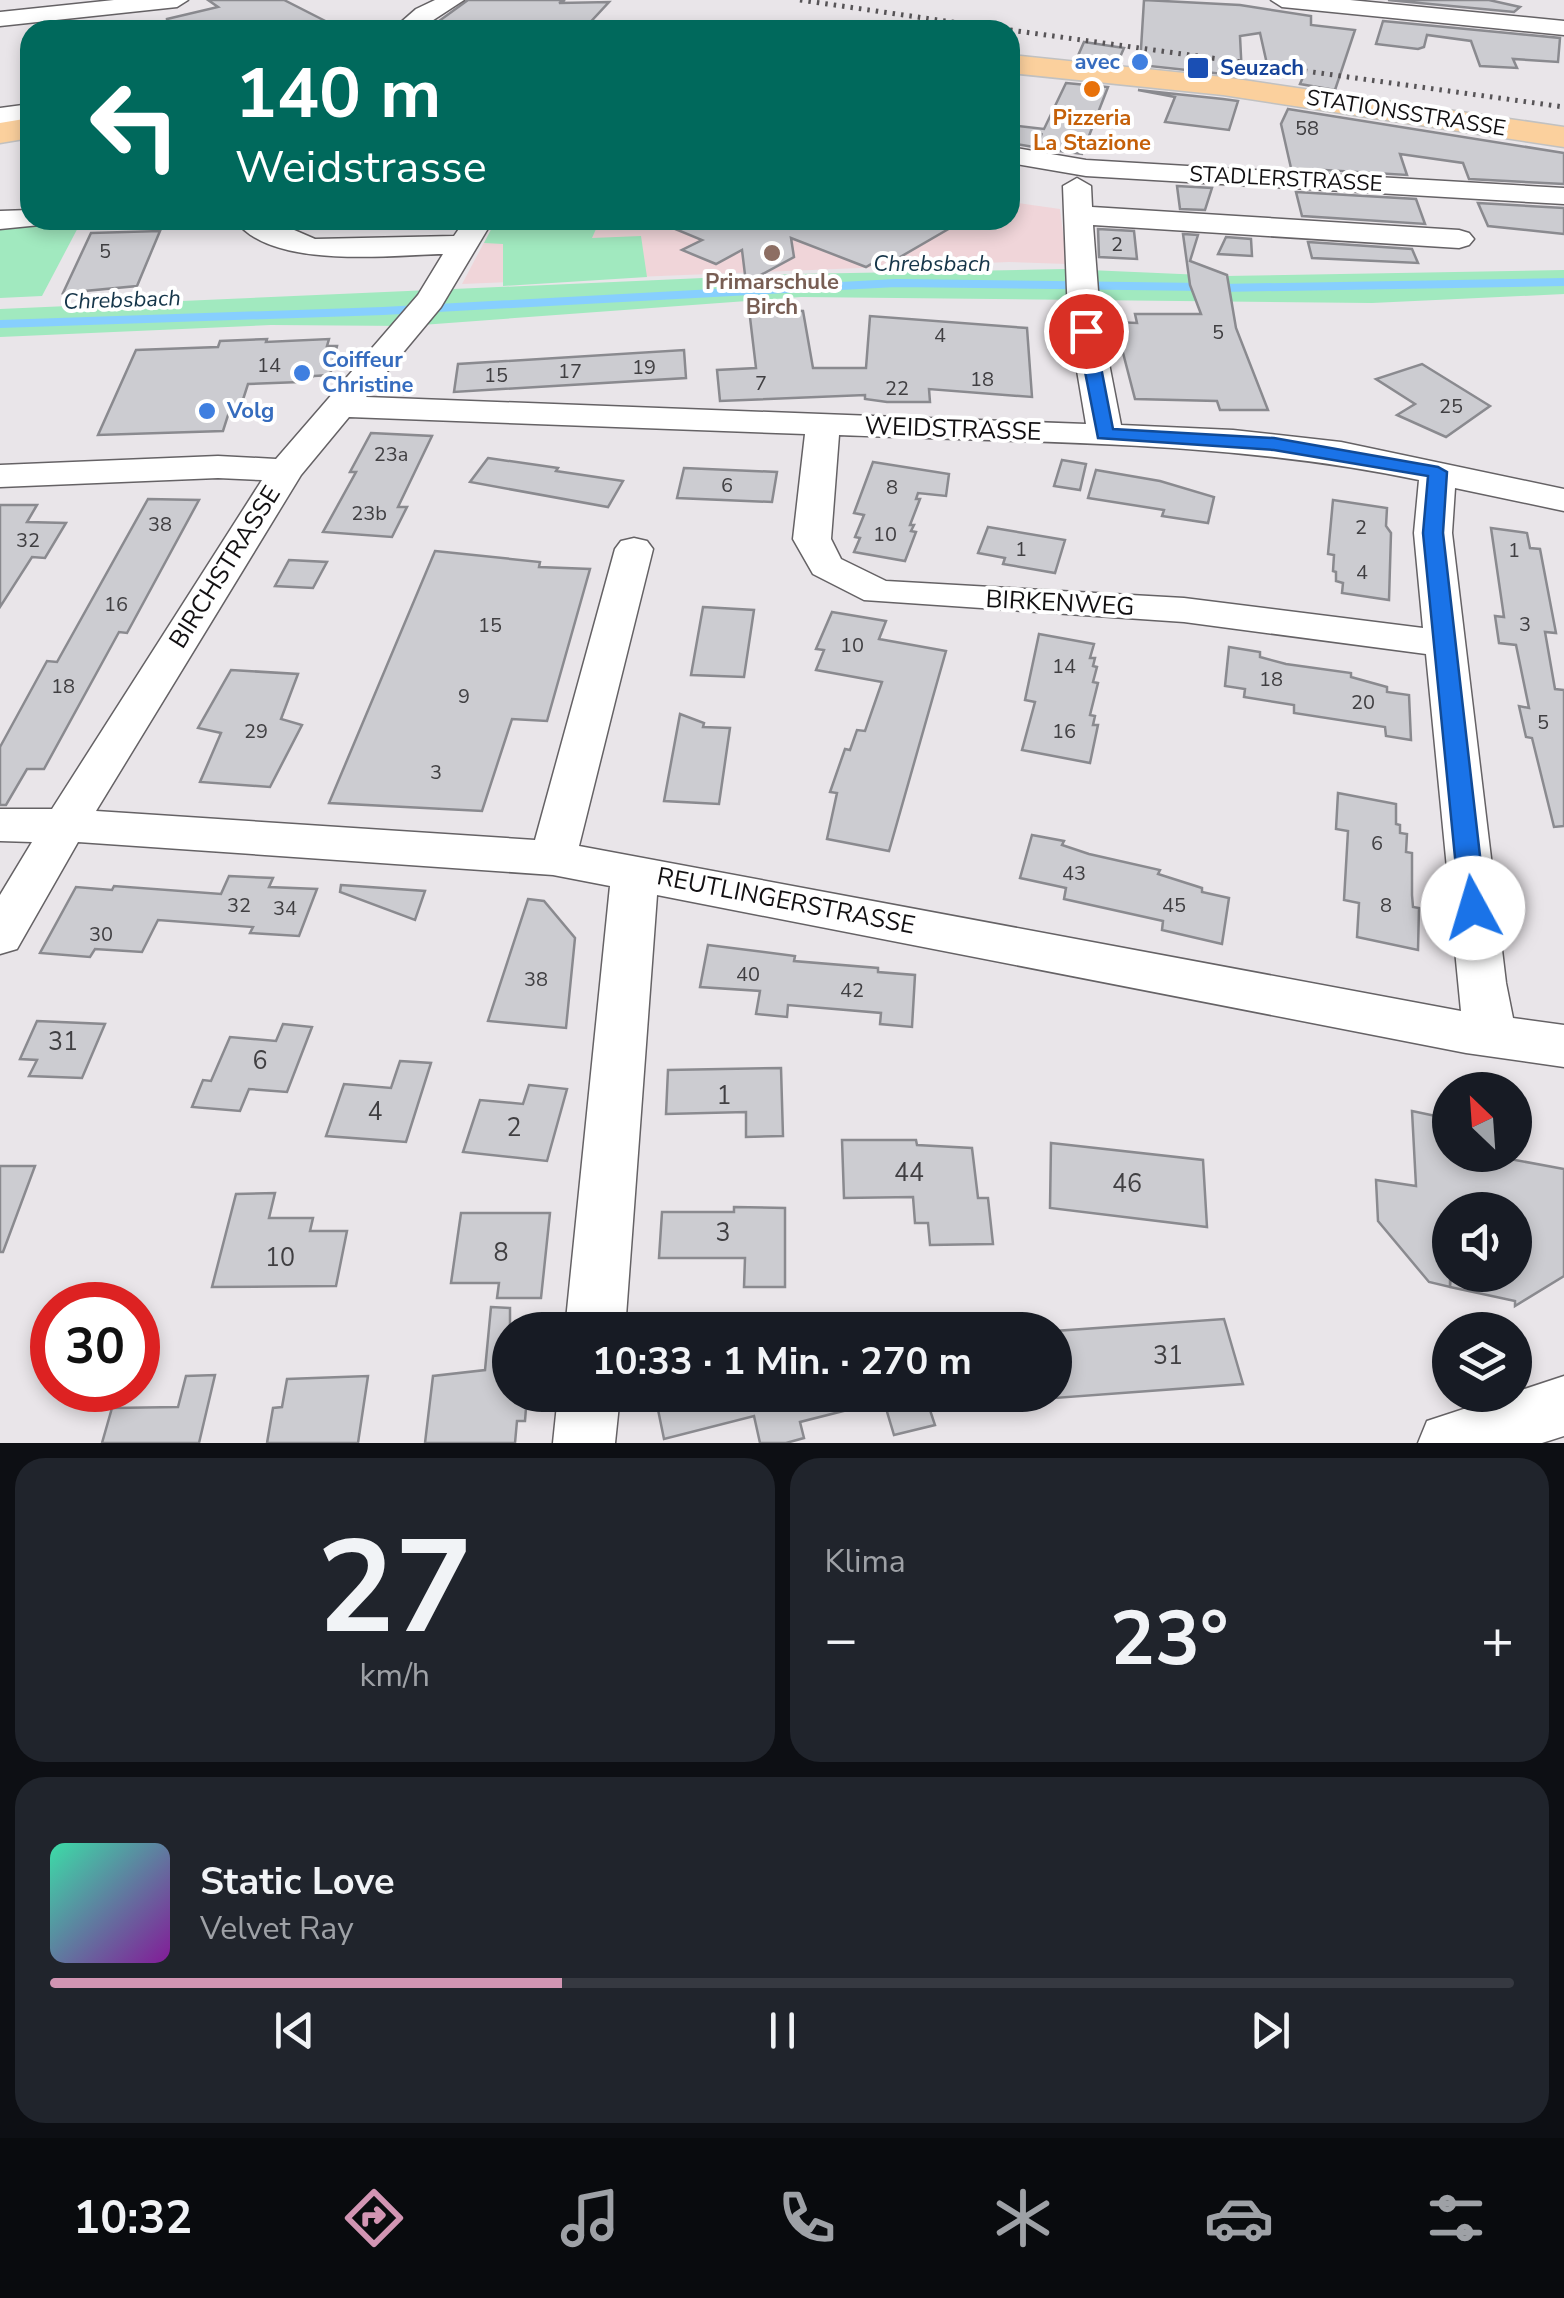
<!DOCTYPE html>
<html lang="de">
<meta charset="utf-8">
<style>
:root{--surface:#171b24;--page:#20242c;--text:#f1f3f6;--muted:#9ea1a6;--line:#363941;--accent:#d295b3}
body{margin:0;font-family:"Nunito Sans",sans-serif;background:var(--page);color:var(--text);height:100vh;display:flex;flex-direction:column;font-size:38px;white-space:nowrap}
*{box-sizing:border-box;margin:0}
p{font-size:32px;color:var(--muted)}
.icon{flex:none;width:55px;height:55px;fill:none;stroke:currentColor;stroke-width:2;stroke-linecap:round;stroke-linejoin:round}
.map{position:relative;height:1443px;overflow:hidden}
.panel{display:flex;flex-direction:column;gap:15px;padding:15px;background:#0d0f14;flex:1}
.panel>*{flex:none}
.banner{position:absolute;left:20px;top:20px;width:1000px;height:210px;border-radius:30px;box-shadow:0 5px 15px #0003;background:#00695c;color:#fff;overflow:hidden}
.needle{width:65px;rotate:335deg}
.fabs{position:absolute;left:1432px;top:1072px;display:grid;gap:20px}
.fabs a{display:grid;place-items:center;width:100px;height:100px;border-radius:50%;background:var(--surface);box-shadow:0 5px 15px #0003;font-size:50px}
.speed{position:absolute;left:30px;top:1282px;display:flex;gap:20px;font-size:50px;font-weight:700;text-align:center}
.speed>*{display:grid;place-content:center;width:130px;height:130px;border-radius:50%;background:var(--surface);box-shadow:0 5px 15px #0003;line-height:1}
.speed .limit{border:15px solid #d22;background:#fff;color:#111}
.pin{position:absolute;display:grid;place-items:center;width:85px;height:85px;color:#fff;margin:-42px;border:5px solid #fff;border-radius:50%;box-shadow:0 2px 10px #0007}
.me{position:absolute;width:110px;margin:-55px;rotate:354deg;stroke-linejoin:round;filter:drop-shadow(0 0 8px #0008)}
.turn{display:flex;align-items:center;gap:35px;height:210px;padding:0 50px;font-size:45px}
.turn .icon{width:130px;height:130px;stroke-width:2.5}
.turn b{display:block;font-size:70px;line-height:85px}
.big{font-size:75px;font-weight:700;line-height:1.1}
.panel .widget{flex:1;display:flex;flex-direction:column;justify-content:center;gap:15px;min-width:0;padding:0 35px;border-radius:30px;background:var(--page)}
.panel .dial{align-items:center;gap:0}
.dial b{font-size:130px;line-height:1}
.song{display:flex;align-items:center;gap:30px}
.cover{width:120px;height:120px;border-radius:15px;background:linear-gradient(135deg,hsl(160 70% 55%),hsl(290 70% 35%))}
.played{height:10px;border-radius:5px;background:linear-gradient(90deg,var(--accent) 35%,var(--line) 35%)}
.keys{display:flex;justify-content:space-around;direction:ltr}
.heat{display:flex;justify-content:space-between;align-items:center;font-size:55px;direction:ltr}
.panel .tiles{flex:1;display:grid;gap:15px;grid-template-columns:1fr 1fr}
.widget:last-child{grid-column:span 2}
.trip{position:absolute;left:492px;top:1312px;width:580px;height:100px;border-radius:50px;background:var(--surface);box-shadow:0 5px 15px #0003;font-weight:700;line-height:100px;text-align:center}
.tab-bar{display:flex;height:160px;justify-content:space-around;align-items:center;background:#090b0e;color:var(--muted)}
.tab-bar .icon{width:70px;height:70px}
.tab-bar .current{color:var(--accent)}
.tab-bar b{font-size:45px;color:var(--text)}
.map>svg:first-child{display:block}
.education{fill:#f0d5d9}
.green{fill:#a1e9bf}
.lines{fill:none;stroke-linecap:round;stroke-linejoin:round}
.stream{stroke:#87cffe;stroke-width:8}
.building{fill:#ccccd1;stroke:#8a8a8f;stroke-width:2.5}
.minor-casing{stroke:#656265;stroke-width:3}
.major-casing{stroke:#c1c1c1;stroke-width:3}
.minor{fill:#fff;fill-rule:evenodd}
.major{fill:#fbd09d;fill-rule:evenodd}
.rail{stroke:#575457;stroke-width:5;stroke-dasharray:2.5 6;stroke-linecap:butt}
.route{fill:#1a73e8;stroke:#114b97;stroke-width:2.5}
.shop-dot{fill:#3f7fe0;stroke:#fff;stroke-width:4}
.transit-dot{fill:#1a4fb4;stroke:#fff;stroke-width:4}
.food-dot{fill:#e8710a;stroke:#fff;stroke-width:4}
.education-dot{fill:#8d6e63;stroke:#fff;stroke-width:4}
.labels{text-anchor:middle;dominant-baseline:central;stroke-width:8;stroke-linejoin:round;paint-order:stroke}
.number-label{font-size:20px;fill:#403f42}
.far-shop-label{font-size:22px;font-weight:bold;fill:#366cbe;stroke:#fff;text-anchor:start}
.far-transit-label{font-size:22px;font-weight:bold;fill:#164399;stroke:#fff;text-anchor:start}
.far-street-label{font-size:22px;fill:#121012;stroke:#fff}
.far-food-label{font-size:22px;font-weight:bold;fill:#c56008;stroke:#fff}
.far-water-label{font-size:22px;font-style:italic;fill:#153549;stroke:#fff}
.far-education-label{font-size:22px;font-weight:bold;fill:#785e54;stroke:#fff}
.street-label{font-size:25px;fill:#121012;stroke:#fff}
.near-number-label{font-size:25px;fill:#403f42}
</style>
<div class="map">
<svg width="1564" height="1443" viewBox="0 0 1564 1443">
<rect width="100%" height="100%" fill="#e9e5e9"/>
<polygon class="education" points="1010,202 1060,209 1067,264 1009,262 462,284 496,220 1010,220"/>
<g class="green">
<polygon points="82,220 42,296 0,298 0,222"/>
<polygon points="496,220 600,220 592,238 641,236 647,277 503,286 503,244 484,243"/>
<polygon points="1066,269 1226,276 1564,270 1564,294 1372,303 801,297 408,326 271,325 0,337 0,309 795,274"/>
</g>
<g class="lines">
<g class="stream">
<polyline points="1220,288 1564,282"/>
<polyline points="0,324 383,311 896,283 1203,287"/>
</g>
</g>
<g class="building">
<polygon points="208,0 284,0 343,30 168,30 167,19 218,7"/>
<polygon points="468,0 565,0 559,3 609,2 583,30 521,30 439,21"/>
<polygon points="1144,0 1240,5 1311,16 1311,25 1355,30 1335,90 1300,84 1303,77 1269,73 1260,33 1240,36 1242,76 1140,65"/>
<polygon points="1388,0 1489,0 1520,7 1514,12"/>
<polygon points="1383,21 1560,38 1558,62 1513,59 1517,68 1480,66 1471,41 1427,35 1424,47 1418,49 1376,44"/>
<polygon points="1084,42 1124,48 1118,62 1077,58"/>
<polygon points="1066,83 1108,87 1082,154 1036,148 1042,133 1034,147 1010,143 1010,125 1044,129"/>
<polygon points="1138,90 1223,99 1238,101 1229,130 1165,122 1175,97"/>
<polygon points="1288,109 1564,153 1564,184 1469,179 1463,163 1400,154 1407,175 1291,168 1281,124"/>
<polygon points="1177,186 1212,188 1205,210 1180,209"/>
<polygon points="1296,192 1416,199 1425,224 1302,216"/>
<polygon points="1478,203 1564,208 1564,234 1488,226"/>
<polygon points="964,220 895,260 885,256 866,267 791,238 794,257 746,283 742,250 716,264 682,250 702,240 656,221"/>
<polygon points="1098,229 1134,231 1137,259 1099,257"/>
<polygon points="160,231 137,286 63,293 91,233"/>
<polygon points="1183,234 1198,235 1190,261 1227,275 1236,328 1268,410 1220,410 1217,401 1135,399 1115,322 1137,323 1135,314 1201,314 1190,285"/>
<polygon points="1226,237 1251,239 1252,256 1218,254"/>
<polygon points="1308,242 1412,249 1418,263 1312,258"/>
<polygon points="749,309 803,311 813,368 866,368 870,316 1027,328 1032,397 929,389 930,402 887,402 865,399 865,395 720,401 717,370 756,368"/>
<polygon points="267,339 266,342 329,339 327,346 337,346 330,375 314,376 300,382 248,384 239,412 229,412 223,431 98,435 136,350 218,347 220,341"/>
<polygon points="684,350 686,378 454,392 458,364"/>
<polygon points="1422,364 1490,406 1446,437 1397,415 1415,404 1376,379"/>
<polygon points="371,433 432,436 398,507 407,507 392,537 323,532 356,472 350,472"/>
<polygon points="488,458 558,468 556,471 623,481 608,507 470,482"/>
<polygon points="1062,460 1086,464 1080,490 1054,486"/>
<polygon points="873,462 949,474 946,496 918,493 916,499 920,499 910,525 914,525 911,531 916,532 905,561 854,552 860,538 855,537 864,515 854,513"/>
<polygon points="684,468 777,472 772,502 677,498"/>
<polygon points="1096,470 1160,481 1214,497 1208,523 1162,516 1164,510 1088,498"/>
<polygon points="148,499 199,500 127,633 119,632 44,769 27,769 6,805 0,805 0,747 47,661 57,662"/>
<polygon points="1333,500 1387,508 1386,526 1391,533 1389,600 1342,593 1343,583 1336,581 1336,572 1333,571 1334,555 1328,554"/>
<polygon points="0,505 37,505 27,522 66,523 45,558 32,557 0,607"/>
<polygon points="988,527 1065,540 1055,573 1003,564 1005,558 978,553"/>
<polygon points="1491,528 1527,533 1530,548 1540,549 1556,633 1545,632 1555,689 1564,690 1564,826 1554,827 1532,738 1526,737 1519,706 1529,708 1516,645 1499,643 1495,616 1504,617"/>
<polygon points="435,551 540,562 539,567 590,569 547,721 512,719 482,811 329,803"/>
<polygon points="289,560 327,562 313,588 275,586"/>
<polygon points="703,607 754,610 744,677 691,675"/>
<polygon points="832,612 886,621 879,639 946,651 889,851 827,839 837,793 830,792 845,749 850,750 857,730 865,731 882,682 816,670 824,650 816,649"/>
<polygon points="1039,634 1094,644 1090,658 1095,658 1093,666 1097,667 1093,682 1098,683 1090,715 1095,716 1093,725 1098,725 1090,763 1022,750 1035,702 1025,700"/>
<polygon points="1229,647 1260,652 1260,657 1286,664 1351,673 1351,677 1387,687 1387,692 1409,695 1411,740 1386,736 1385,727 1294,713 1294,705 1244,697 1245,689 1225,686"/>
<polygon points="231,670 298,674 281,719 302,725 270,787 200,782 221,733 198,728"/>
<polygon points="680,714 704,723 703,727 730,728 719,804 664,801"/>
<polygon points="1338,793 1396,804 1396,824 1400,825 1400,833 1407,834 1406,852 1412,853 1412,895 1413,907 1419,908 1418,950 1357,937 1359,903 1344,900 1348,831 1336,829"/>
<polygon points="1032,835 1064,841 1062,845 1089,854 1160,870 1158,874 1202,888 1202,892 1229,898 1222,944 1162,930 1163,921 1064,899 1066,888 1020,878"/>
<polygon points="229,876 273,878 269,887 317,889 299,936 250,933 253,927 158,920 142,952 95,949 90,957 40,953 76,887 112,890 114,886 221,894"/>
<polygon points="341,885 425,891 415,920 340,892"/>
<polygon points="528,899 544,901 575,938 566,1028 488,1021"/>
<polygon points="708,945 795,956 794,961 878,968 878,972 915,975 912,1027 880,1024 881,1013 788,1005 787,1017 756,1014 760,991 700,987"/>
<polygon points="37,1021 105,1024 82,1078 29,1076 37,1060 20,1059"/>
<polygon points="283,1024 312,1027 287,1092 249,1089 240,1111 192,1107 203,1080 211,1081 230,1037 276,1041"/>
<polygon points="400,1061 431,1063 406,1142 326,1136 344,1084 391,1088"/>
<polygon points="781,1068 783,1136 746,1137 746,1112 666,1114 668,1070"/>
<polygon points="529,1085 567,1089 547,1161 463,1152 480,1100 523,1104"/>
<polygon points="1412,1111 1450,1119 1450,1155 1488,1155 1564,1169 1564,1276 1515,1306 1515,1301 1450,1287 1451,1275 1515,1275 1515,1210 1450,1210 1450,1287 1429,1282 1378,1221 1376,1180 1416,1186"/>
<polygon points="842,1140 916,1140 917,1145 972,1148 978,1198 988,1198 993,1244 930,1245 928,1223 915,1223 913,1197 844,1198"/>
<polygon points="1051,1143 1203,1160 1207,1227 1050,1208"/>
<polygon points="0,1166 35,1166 3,1252 0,1252"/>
<polygon points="275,1193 269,1218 313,1218 310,1231 347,1231 336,1286 212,1287 236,1194"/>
<polygon points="734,1207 785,1208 785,1287 744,1287 745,1258 659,1258 662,1212 734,1212"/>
<polygon points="461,1213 550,1213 541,1298 497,1298 499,1283 451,1283"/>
<polygon points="491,1307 510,1308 510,1395 527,1395 525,1421 517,1421 515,1443 425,1443 433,1376 485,1370"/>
<polygon points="1224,1319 1243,1384 1055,1398 1055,1331"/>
<polygon points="215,1375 199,1443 102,1443 112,1408 178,1407 186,1376"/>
<polygon points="368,1376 358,1443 267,1443 273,1408 282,1407 287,1379"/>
<polygon points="655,1395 865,1395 867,1405 800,1422 804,1438 786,1443 760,1443 754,1416 664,1439"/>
<polygon points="882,1395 925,1395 935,1425 894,1435"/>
</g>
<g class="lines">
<defs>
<g id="minor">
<polygon points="114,0 188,0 177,7 0,26 0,12"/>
<polygon points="435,0 464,0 418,30 392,30 416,9"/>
<polygon points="1271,0 1350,0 1564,21 1564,35 1282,7"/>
<polygon points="30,104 30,120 0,124 0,108"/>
<polygon points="1010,147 1086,160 1564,188 1564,204 1086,176 1010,163"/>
<path d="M 1077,178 L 1091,186 L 1092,207 L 1459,230 L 1469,233 L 1474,239 L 1469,245 L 1459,248 L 1093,225 L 1100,317 L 1121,425 L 1233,430 L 1341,442 L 1564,489 L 1564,511 L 1455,488 L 1452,533 L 1506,983 L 1513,1018 L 1564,1025 L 1564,1067 L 1466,1053 L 657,895 L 625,1330 L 565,1330 L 610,886 L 553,875 L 78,842 L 17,949 L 0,954 L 0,895 L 32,842 L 0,841 L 0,809 L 52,809 L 262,480 L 218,478 L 0,487 L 0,465 L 218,456 L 276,459 L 418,295 L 443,254 C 389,255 271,270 235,220 L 271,220 L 315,239 L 454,236 L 465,220 L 493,220 L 441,307 L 366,397 L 1086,424 L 1068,317 L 1063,186 ZM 349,417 L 805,434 L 793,539 L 813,574 L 864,600 L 1184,622 L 1426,654 L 1461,1011 L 579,846 L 653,549 L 647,541 L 634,538 L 621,541 L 615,549 L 535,840 L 96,811 L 301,475 ZM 839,435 C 1033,443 1229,440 1419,480 L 1414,533 L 1423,628 L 1184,598 L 886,581 L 841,559 L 831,539 Z"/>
<polygon points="30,210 30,220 44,220 40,225 0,229 0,211"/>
<polygon points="1564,1376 1564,1436 1542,1443 1418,1443 1427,1421"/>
<polygon points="558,1395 620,1395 615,1443 553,1443"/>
</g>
<g id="major">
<polygon points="1010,55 1223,77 1564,127 1564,147 1223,95 1010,73"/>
<polygon points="30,118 30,138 0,143 0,123"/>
</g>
</defs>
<use href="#minor" class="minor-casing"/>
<use href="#major" class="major-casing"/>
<use href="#minor" class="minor"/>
<use href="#major" class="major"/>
<g class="rail">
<polyline points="800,0 1007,30"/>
<polyline points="1010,30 1564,107"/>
</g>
</g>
<polygon class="route" points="1086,326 1094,331 1113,429 1274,438 1438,467 1447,472 1443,533 1486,908 1482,914 1464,914 1460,908 1423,533 1428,476 1274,450 1098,438 1077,331"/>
<g class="shop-dot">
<circle cx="1140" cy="62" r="10"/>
<circle cx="302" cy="373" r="10"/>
<circle cx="207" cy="411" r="10"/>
</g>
<rect class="transit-dot" x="1186" y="56" width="24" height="24" rx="5"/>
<circle class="food-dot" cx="1092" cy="89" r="10"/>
<circle class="education-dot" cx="772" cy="253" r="10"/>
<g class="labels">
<g class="number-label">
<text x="1307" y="128">58</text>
<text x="1117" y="244">2</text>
<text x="105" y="251">5</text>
<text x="1218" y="332">5</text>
<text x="940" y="335">4</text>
<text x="269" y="365">14</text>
<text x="644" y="367">19</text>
<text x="570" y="371">17</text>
<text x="496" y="375">15</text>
<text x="982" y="379">18</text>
<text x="761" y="383">7</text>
<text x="897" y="388">22</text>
<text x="1451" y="406">25</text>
<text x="391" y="454">23a</text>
<text x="727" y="485">6</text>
<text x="892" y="487">8</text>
<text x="369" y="513">23b</text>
<text x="160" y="524">38</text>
<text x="1361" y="527">2</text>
<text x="885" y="534">10</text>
<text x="28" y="540">32</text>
<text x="1021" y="549">1</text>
<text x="1514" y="550">1</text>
<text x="1362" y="572">4</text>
<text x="116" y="604">16</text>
<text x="1525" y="624">3</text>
<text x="490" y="625">15</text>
<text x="852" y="645">10</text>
<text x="1064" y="666">14</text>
<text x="1271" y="679">18</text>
<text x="63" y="686">18</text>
<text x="464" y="696">9</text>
<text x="1363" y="702">20</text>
<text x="1543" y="722">5</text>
<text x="256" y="731">29</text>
<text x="1064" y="731">16</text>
<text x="436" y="772">3</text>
<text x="1377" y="843">6</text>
<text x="1074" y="873">43</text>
<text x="239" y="905">32</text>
<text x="1174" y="905">45</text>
<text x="1386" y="905">8</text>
<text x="285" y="908">34</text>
<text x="101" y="934">30</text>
<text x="748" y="974">40</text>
<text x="536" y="979">38</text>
<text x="852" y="990">42</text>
</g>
<g class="far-shop-label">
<text x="1120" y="62" text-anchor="end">avec</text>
<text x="322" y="360">Coiffeur<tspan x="322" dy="25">Christine</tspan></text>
<text x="227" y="411">Volg</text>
</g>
<g class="far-transit-label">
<text x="1220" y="68">Seuzach</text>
</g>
<g class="far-street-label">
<text transform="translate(1406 113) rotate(9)">STATIONSSTRASSE</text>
<text transform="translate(1286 179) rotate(3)">STADLERSTRASSE</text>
</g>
<g class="far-food-label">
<text x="1092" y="118">Pizzeria<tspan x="1092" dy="25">La Stazione</tspan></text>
</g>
<g class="far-water-label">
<text x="932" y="264">Chrebsbach</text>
<text transform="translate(122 300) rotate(-2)">Chrebsbach</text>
</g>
<g class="far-education-label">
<text x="772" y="282">Primarschule<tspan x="772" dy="25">Birch</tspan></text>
</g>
<g class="street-label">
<text transform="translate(953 429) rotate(2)">WEIDSTRASSE</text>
<text transform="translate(225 567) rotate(-58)">BIRCHSTRASSE</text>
<text transform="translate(1060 603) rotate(3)">BIRKENWEG</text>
<text transform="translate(786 901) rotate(11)">REUTLINGERSTRASSE</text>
</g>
<g class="near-number-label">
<text x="63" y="1042">31</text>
<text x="260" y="1061">6</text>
<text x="724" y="1096">1</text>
<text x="375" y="1112">4</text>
<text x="514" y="1128">2</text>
<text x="909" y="1173">44</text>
<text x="1127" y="1184">46</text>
<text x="723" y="1233">3</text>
<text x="501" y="1253">8</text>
<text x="280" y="1258">10</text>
<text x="1168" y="1356">31</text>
</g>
</g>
</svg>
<div class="fabs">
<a><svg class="needle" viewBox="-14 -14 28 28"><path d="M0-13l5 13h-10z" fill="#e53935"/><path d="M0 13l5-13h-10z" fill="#9ea1a6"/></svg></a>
<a><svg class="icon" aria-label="sound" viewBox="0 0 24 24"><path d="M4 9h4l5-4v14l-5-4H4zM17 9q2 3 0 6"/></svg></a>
<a><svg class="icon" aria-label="layers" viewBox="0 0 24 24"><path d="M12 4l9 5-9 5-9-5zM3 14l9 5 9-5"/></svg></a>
</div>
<div class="speed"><div class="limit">30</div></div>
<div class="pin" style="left:1086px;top:331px;background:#d93025"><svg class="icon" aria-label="arrive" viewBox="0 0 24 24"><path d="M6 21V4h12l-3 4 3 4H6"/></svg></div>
<svg class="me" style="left:1473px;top:908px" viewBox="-20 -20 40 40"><circle r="19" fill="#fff"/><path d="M0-13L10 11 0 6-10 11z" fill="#1a73e8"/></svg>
<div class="trip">10:33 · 1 Min. · 270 m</div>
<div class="banner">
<div class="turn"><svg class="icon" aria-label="left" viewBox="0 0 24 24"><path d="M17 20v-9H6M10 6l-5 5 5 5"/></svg><div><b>140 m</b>Weidstrasse</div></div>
</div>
</div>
<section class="panel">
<div class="tiles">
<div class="widget dial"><b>27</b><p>km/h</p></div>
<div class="widget"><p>Klima</p>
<div class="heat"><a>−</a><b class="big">23°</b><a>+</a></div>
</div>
<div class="widget">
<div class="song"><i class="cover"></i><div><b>Static Love</b><p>Velvet Ray</p></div></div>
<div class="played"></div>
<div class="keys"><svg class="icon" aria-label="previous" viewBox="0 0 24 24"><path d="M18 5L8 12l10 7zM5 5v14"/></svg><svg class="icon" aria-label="pause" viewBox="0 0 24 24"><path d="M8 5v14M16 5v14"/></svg><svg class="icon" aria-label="next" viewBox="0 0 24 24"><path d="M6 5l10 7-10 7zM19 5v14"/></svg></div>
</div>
</div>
</section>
<nav class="tab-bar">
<b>10:32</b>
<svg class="icon current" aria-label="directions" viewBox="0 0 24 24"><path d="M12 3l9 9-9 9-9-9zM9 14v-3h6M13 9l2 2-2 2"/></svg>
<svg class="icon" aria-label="music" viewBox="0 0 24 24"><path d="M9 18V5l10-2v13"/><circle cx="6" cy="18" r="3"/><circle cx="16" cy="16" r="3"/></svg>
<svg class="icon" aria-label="phone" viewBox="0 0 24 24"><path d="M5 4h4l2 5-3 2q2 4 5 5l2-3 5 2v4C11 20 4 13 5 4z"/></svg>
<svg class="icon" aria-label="climate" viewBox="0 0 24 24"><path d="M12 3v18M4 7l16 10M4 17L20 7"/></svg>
<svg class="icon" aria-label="car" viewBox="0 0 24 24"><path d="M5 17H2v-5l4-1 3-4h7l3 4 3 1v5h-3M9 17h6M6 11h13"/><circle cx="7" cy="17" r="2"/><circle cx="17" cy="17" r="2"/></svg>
<svg class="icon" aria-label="filters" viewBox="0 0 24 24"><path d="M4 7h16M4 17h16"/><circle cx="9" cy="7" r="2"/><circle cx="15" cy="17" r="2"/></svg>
</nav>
